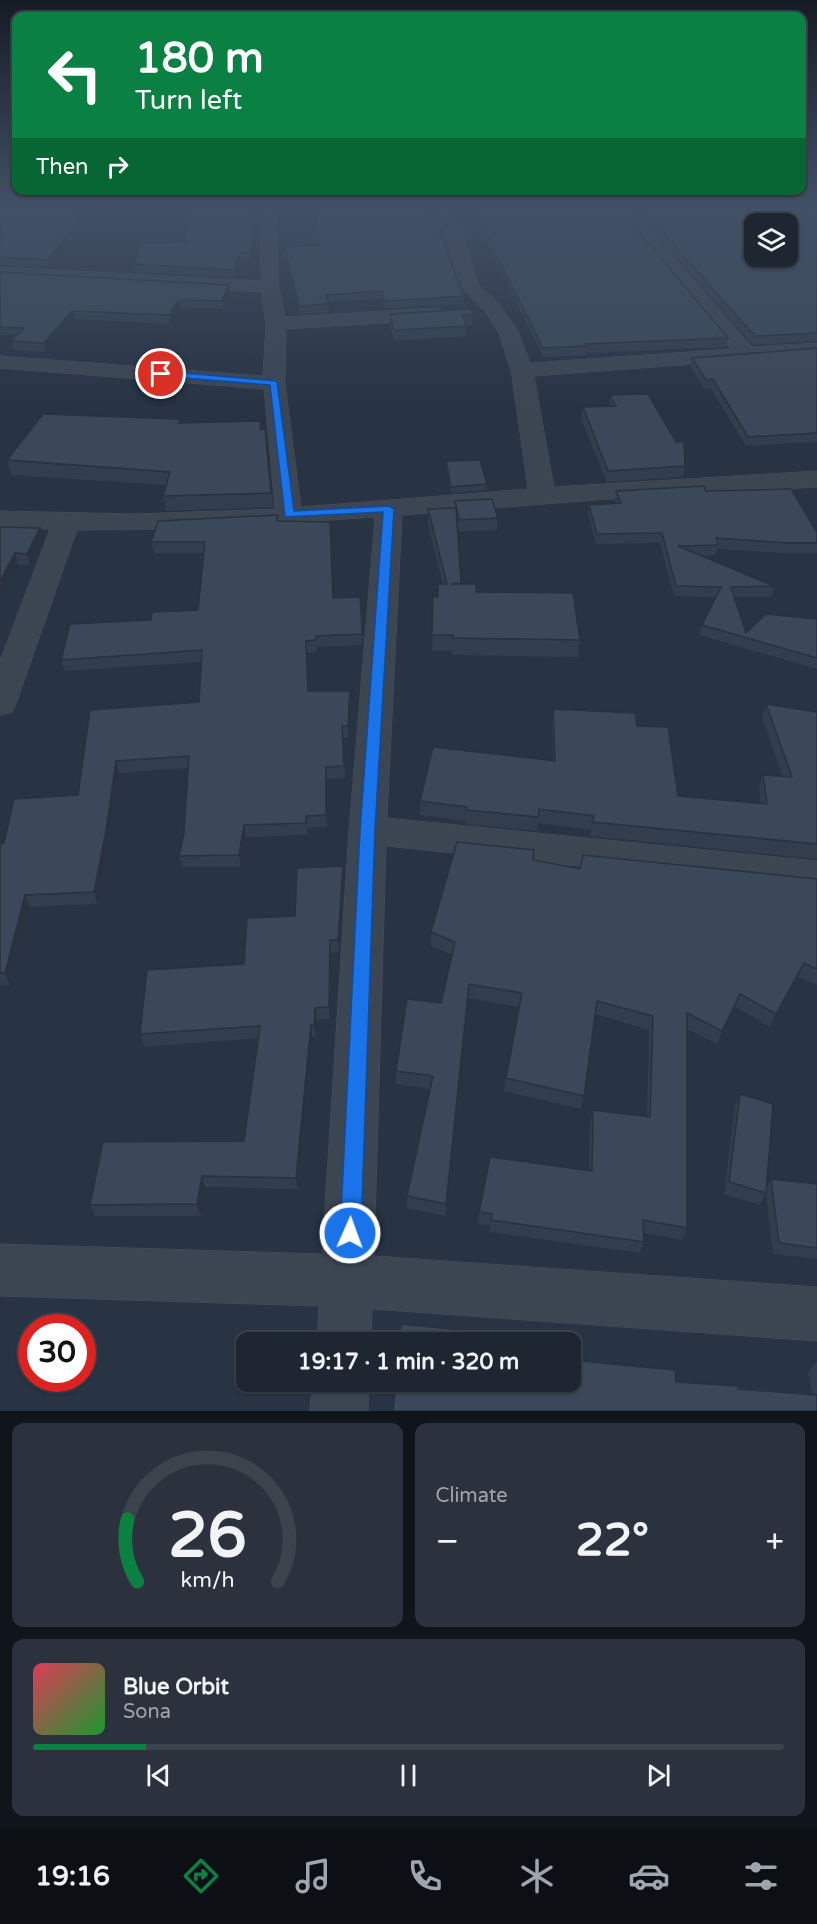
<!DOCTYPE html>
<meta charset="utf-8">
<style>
:root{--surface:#1e2632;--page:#2b323e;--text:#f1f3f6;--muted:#a1a5ac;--line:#3c434d;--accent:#0b8043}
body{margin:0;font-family:"Varela Round",sans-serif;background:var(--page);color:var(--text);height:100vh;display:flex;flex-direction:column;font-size:22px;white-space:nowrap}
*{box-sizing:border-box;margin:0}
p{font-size:20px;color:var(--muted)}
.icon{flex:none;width:33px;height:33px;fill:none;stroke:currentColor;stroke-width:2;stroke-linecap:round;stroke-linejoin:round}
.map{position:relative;height:1411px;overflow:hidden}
.panel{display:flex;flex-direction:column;gap:12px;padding:12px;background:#10151c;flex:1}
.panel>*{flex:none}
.top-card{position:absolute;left:12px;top:12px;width:794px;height:183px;border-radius:12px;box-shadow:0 2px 4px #0004,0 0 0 2px var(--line);background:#0b8043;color:#fff;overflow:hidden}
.controls{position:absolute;left:744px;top:213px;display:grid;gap:12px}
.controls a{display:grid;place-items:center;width:54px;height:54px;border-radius:12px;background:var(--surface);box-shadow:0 2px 4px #0004,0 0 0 2px var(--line);font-size:30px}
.speed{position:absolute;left:18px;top:1314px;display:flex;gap:12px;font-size:30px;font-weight:700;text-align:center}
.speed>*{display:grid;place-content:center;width:78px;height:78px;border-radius:50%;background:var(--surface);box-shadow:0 2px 4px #0004,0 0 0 2px var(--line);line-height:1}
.speed .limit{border:9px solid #d22;background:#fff;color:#111}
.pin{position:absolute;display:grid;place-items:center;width:51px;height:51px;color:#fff;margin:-26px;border:3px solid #fff;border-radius:50%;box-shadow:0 2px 6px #0007}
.me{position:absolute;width:66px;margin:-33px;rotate:2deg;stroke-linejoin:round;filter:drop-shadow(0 0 4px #0008)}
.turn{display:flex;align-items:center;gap:21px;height:126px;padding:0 24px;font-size:27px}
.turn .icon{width:78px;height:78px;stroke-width:2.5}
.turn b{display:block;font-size:42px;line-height:51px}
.then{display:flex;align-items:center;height:57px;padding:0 24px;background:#0003;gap:12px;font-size:22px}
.big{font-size:45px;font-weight:700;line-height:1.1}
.panel .card{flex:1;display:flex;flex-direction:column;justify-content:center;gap:9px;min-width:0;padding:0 21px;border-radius:12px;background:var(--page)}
.panel .dial{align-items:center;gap:0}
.dial svg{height:156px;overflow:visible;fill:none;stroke:var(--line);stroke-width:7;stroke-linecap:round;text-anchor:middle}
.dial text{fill:var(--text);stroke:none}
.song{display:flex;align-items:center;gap:18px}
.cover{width:72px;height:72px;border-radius:9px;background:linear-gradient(135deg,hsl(350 70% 55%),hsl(130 70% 35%))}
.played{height:6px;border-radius:3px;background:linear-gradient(90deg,var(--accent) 15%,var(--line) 15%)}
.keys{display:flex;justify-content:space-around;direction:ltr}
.heat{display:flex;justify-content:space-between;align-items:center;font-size:33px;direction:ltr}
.panel .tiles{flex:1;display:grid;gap:12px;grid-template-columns:1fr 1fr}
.card:last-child{grid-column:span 2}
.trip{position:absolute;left:236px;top:1332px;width:345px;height:60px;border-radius:12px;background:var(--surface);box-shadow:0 2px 4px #0004,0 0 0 2px var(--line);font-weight:700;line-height:60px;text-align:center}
.tab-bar{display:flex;height:96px;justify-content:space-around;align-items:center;background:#0c0f14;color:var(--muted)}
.tab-bar .icon{width:42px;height:42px}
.tab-bar .selected{color:var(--accent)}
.tab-bar b{font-size:27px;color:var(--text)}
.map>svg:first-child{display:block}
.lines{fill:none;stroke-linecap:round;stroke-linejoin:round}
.street-casing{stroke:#464e5c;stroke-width:1}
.street{fill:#3c4653;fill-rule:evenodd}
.wall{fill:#323e4d}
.shaded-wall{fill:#29323e}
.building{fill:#3a4859;stroke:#29323e;stroke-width:1.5;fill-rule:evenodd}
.route{fill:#1a73e8;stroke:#114b97;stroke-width:1.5}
</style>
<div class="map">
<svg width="817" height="1411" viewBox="0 0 817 1411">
<rect width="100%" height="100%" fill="#283343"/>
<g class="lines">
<defs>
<g id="street">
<polygon points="260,207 276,207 279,287 285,317 435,308 442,310 445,314 442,318 435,320 286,329 285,383 301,507 528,489 511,370 498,331 487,314 460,286 447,238 433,207 449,207 465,238 478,284 501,306 518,331 530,363 731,349 613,207 630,207 752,347 817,343 817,355 534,376 554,487 817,471 817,487 609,499 402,515 387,818 817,861 817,891 386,846 374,1256 817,1287 817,1341 372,1309 371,1342 317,1342 319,1306 0,1296 0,1244 322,1254 349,830 375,517 202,529 77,530 16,704 12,712 0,715 0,661 50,529 0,527 0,511 135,514 275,509 264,389 0,368 0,356 263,376 266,324 261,292 0,277 0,267 261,281"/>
<polygon points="786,207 805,207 817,215 817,228 811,227"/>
<polygon points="313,1382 369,1382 368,1411 310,1411"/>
</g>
</defs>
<use href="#street" class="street-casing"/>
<use href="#street" class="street"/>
</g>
<g class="wall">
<polygon points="469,207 618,207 728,338 726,347 586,353 586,355 543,357"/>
<polygon points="632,207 795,207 812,222 817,222 817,341 753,345"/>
<polygon points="809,207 817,207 817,213"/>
<polygon points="0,208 80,218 82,225 49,267 0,265"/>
<polygon points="255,234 251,260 240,260 235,277 135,272 134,264 186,242"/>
<polygon points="319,245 464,296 464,304 386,308 383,306 382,299 328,302 329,312 300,314 285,254 285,247"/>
<polygon points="0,272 229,292 223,309 180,308 170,324 74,319 46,352 13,350 11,341 16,335 0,335"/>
<polygon points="390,314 473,315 472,325 466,325 466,336 394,341 390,325"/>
<polygon points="817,348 817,442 746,446 711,389 704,389 691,367 692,358"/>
<polygon points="610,395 685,466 683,477 607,482 581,418 583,407 609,406"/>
<polygon points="181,423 265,429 273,507 166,511 163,496 166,485 11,475 7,460"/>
<polygon points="446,461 487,484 486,490 451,493 446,467"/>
<polygon points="616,491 706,491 817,532 817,553 786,553 717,549 715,555 701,556 774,586 772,597 735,597 746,633 817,619 817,669 699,635 702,625 716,597 674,596 660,543 596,544 588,514 589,505 616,503 615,501"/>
<polygon points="455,501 498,518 497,530 459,532 457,525 461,584 580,640 578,657 452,655 452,651 432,651 433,596 438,597 438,584 443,584 428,525 428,509 455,508"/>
<polygon points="279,521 333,598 360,597 363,638 362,645 317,647 317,652 307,653 309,691 350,691 351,703 348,738 343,738 345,778 327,779 327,827 307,828 307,835 246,837 241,867 182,867 179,856 184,833 188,768 119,773 110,842 97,904 30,907 10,985 0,985 0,847 4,843 78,795 90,710 199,702 201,662 65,671 61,660 151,620 198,610 204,553 154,553 151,542"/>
<polygon points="0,527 44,540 30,565 18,565"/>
<polygon points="766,704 817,712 817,859 590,836 591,830 538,823 537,831 466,824 466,821 420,815 420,801 553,761 552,723 553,709 637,726 678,796 761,803 759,788 763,775 782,776 762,717"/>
<polygon points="533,860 580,869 817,879 817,985 798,977 770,1027 735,1007 717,1044 687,1029 687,1228 682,1240 644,1233 644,1242 640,1253 490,1232 490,1226 478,1224 479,1212 589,1171 590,1123 593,1110 647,1117 649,1030 595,1014 584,1096 581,1109 504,1091 506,1078 519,1007 468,998 446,1216 407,1208 407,1196 430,1089 396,1084 396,1071 441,1003 452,955 431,946 431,932"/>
<polygon points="343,866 344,879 339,952 331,953 330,1019 317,1020 316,1037 312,1037 298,1189 205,1187 201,1216 95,1216 90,1205 244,1141 258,1038 144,1047 140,1034 244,964 295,916"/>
<polygon points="740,1094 766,1189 771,1179 817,1184 817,1259 773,1254 766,1194 760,1205 724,1194 735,1106"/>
<polygon points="817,1361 817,1411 676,1382 812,1394 808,1372"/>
</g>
<g class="shaded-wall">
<polygon points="80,218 82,225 49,267 48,260"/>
<polygon points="255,227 255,234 251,260 250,253"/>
<polygon points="239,253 240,260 235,277 234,270"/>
<polygon points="228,285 229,292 223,309 222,301"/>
<polygon points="179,300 180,308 170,324 169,315"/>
<polygon points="72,311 74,319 46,352 44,343"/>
<polygon points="40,528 44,540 30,565 27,554"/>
<polygon points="15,553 18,565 0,599 0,581"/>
<polygon points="350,691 351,703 348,738 348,726"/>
<polygon points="116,761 119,773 110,842 97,904 94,892"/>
<polygon points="326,767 327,779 327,827 326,815"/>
<polygon points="244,825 246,837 241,867 239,855"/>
<polygon points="343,866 344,879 339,952 338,940"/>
<polygon points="25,895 30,907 10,985 5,973"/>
<polygon points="330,940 331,953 330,1019 329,1007"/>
<polygon points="804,963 798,977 770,1027 776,1014"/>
<polygon points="469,984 468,998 446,1216 446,1204"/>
<polygon points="740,994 735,1007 717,1044 722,1031"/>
<polygon points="315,1008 317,1020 316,1037 314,1025"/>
<polygon points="311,1025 312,1037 298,1189 296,1178"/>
<polygon points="202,1176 205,1187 201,1216 197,1204"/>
<polygon points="0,1296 6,1305 0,1326"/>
</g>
<g class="building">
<polygon points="1,207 74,207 80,218 48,260 0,257 0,208"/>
<polygon points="184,207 252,207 255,227 250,253 239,253 234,270 134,264 140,243 186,242"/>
<polygon points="316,207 429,207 464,296 386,301 383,298 382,291 326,295 329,304 299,306 285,247 319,245"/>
<polygon points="473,207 618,207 728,338 585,344 587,346 543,348"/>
<path d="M 640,207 L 795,207 L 812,222 L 817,222 L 817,333 L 755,336 ZM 754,224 L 788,224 L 788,256 L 754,256 Z"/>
<polygon points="0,272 228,285 222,301 179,300 169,315 72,311 44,343 11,341 24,328 0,327"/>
<polygon points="471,309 473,315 463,315 466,326 394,330 390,314"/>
<polygon points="817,348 817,433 748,437 713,379 706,380 692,358"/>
<polygon points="648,394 676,442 684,442 685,466 608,471 583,407 616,406 610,395"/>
<polygon points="43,414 180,419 178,423 261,421 260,429 265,429 271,493 163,496 170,472 7,460"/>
<polygon points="480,460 487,484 451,487 446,461"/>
<polygon points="704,486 706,491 791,489 817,532 817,543 788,543 716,538 718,545 678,546 774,586 731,587 746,633 766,614 817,619 817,658 702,625 721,587 676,586 662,533 597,534 589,505 621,503 616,491"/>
<polygon points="492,499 498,518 459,520 455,501"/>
<polygon points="456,508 461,583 451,584 476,584 476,592 573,593 580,640 453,638 453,635 432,635 433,596 438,597 438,584 447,584 428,509"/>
<polygon points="278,515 277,521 330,522 333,598 360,597 362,627 362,634 316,636 316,640 306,641 308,691 350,691 348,726 342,726 344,766 326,767 326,815 306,816 306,823 244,825 239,855 179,856 184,833 189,756 116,761 106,831 94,892 25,895 5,973 0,973 0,847 1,843 4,843 14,799 78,795 90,710 199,702 202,650 61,660 70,624 151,620 152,612 198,610 205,542 151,542 158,521"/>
<polygon points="0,527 40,528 27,554 15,553 0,581"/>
<polygon points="766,704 817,712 817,844 592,822 594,816 539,809 538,817 466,810 467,807 420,801 433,747 555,761 553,709 635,713 637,726 668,727 678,796 767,804 763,775 792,777"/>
<polygon points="457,842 534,850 533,860 580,869 583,855 817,879 817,969 804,963 776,1014 740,994 722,1031 687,1013 687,1228 643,1220 644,1242 491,1220 492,1214 479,1212 490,1157 592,1171 593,1110 650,1117 653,1016 597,1001 584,1096 506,1078 522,993 469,984 446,1204 407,1196 433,1076 396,1071 407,999 441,1003 455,942 431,932"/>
<polygon points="343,866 338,940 330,940 329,1007 315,1008 314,1025 311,1025 296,1178 202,1176 197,1204 90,1205 103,1142 244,1141 260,1026 140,1034 147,970 244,964 247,918 295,916 297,868"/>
<polygon points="740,1094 773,1104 766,1193 729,1182"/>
<polygon points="771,1179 817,1184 817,1248 779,1243"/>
<polygon points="401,1324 540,1338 540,1342 399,1342"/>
<polygon points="570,1360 675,1370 676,1382 738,1386 738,1389 817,1395 817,1411 393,1411 396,1382 570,1382"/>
</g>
<linearGradient id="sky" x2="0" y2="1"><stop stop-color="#161c25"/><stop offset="0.51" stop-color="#425066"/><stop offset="1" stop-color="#425066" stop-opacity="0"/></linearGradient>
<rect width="817" height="405" fill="url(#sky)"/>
<polygon class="route" points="161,371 277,381 294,511 389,506 394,509 375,830 361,1233 358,1241 350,1244 343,1241 340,1233 360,830 383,512 285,517 270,385 158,376 156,374"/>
</svg>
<div class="controls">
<a><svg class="icon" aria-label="layers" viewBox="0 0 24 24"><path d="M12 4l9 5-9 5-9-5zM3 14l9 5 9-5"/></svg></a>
</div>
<div class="speed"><div class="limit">30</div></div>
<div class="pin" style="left:161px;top:374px;background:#d93025"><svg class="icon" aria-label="arrive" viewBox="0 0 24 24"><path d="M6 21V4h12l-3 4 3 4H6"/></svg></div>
<svg class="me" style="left:350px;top:1233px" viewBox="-20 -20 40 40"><circle r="17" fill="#1a73e8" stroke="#fff" stroke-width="3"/><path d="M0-11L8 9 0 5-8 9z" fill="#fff"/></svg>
<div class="trip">19:17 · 1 min · 320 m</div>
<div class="top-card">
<div class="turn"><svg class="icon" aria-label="left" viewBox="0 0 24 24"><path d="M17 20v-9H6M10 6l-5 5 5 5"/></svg><div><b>180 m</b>Turn left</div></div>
<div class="then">Then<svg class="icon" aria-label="right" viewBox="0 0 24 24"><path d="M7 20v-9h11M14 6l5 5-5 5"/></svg></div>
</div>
</div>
<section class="panel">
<div class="tiles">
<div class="card dial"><svg viewBox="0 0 100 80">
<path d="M14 69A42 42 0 1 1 86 69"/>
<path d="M14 69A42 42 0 0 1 9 37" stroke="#0b8043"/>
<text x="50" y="56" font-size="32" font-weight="700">26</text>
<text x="50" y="72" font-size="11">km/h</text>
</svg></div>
<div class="card"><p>Climate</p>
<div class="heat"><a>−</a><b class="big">22°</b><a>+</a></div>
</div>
<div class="card">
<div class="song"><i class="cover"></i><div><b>Blue Orbit</b><p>Sona</p></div></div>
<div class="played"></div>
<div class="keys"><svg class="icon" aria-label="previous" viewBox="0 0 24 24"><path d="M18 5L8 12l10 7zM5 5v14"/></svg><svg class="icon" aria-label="pause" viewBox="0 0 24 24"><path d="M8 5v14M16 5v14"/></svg><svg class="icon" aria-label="next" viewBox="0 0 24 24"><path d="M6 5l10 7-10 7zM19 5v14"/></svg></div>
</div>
</div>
</section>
<nav class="tab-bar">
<b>19:16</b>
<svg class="icon selected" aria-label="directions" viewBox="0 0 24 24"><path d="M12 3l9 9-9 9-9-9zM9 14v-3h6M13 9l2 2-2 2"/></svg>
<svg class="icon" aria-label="music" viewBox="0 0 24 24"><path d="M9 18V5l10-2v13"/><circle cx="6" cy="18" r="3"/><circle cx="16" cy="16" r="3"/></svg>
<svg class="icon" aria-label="phone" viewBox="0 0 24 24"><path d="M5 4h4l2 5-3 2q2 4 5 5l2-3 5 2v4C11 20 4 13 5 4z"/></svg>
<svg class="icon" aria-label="climate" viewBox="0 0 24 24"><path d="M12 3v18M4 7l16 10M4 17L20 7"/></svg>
<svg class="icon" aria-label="car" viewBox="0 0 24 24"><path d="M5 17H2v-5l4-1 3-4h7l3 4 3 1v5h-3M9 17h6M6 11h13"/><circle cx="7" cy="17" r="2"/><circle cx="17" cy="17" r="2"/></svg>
<svg class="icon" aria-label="filters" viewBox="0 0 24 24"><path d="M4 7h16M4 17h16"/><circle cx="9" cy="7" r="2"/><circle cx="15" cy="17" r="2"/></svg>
</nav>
